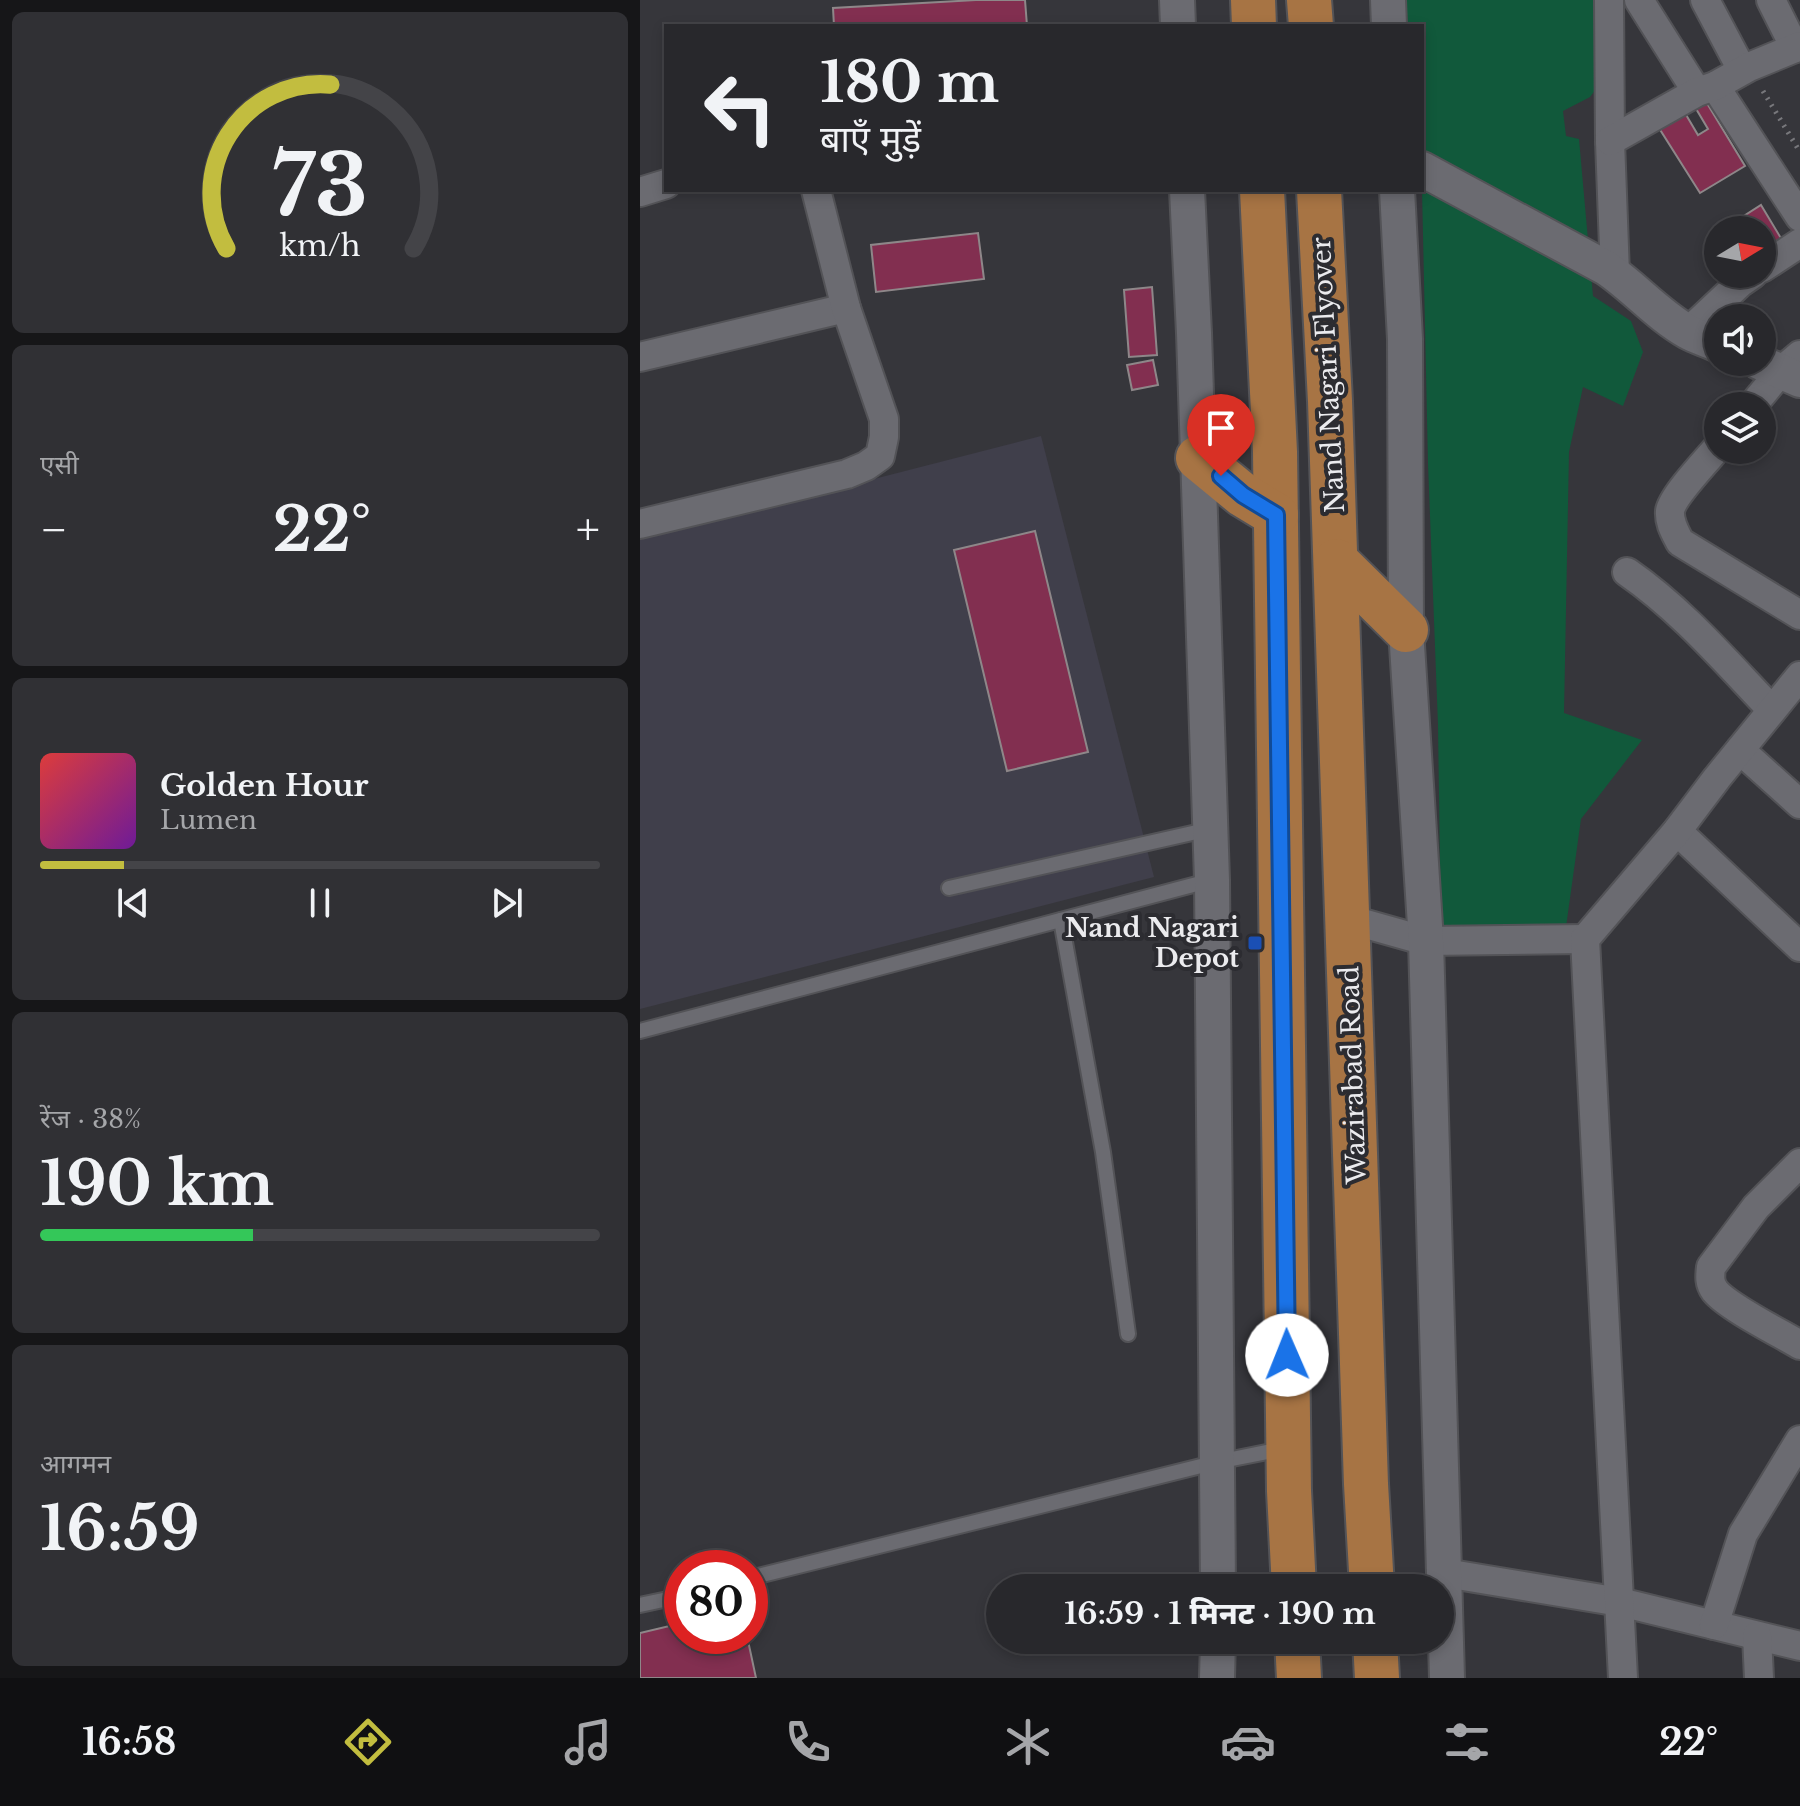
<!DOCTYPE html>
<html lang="hi">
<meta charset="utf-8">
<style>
:root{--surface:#28282c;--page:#303034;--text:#f1f3f6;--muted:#a5a6a9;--line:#444448;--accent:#c2bd3f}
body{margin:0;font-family:"Libre Baskerville","Noto Sans Devanagari",serif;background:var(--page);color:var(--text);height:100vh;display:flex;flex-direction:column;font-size:30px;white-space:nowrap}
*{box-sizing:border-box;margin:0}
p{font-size:26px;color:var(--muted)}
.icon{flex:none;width:44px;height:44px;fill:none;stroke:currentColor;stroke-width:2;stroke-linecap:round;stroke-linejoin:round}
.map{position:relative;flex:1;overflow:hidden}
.drawer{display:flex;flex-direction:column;gap:12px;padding:12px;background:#161618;width:640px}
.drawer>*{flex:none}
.hud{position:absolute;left:24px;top:24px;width:760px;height:168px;border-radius:0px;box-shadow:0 4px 12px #0003,0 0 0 2px var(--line);background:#28282c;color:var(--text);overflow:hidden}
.needle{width:52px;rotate:80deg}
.fabs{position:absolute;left:1064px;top:216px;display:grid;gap:16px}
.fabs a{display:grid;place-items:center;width:72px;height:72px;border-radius:50%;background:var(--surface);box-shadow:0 4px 12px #0003,0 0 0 2px var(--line);font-size:40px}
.speed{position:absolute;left:24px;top:1550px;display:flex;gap:16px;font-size:40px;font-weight:700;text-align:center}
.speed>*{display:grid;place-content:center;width:104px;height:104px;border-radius:50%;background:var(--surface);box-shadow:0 4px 12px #0003,0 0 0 2px var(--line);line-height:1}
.speed .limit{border:12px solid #d22;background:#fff;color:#111}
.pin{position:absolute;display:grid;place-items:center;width:68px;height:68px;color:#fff;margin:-82px -34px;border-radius:50% 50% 50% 0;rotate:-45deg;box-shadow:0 0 8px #0007}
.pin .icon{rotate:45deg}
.me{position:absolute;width:88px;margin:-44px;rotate:359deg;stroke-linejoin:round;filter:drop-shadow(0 0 6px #0008)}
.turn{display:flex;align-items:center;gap:28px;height:168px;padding:0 24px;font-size:36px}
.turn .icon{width:104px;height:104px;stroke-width:2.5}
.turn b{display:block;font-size:56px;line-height:68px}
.big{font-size:60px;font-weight:800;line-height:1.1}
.drawer .tile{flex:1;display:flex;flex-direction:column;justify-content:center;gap:12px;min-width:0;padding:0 28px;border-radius:12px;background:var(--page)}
.drawer .dial{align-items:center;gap:0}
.dial svg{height:208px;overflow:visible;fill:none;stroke:var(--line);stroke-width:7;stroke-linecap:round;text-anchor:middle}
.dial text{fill:var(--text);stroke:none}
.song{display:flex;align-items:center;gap:24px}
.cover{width:96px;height:96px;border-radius:12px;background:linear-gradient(135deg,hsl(0 70% 55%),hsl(280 70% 35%))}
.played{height:8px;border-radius:4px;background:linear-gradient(90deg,var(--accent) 15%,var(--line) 15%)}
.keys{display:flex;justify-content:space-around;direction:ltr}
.heat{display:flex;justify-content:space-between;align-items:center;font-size:44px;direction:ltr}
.charge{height:12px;border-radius:6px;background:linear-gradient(90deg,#34c759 38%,var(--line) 0)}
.trip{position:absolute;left:346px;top:1574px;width:468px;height:80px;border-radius:40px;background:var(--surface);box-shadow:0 4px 12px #0003,0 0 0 2px var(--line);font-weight:800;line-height:80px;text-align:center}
.tab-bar{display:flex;height:128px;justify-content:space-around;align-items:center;background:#101012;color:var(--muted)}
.tab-bar .icon{width:56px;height:56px}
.tab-bar .selected{color:var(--accent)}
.tab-bar b{font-size:36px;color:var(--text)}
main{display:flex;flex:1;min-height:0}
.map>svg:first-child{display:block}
.built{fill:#403f4b}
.green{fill:#11593b}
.building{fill:#822f50;stroke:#8e8789;stroke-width:2}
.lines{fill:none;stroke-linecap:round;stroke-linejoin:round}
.service-casing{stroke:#535357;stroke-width:18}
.minor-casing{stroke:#535357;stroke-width:32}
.tertiary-casing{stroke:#535357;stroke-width:38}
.trunk-casing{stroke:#535357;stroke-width:48}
.path{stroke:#78787c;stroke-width:5;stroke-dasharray:2 6;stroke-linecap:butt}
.service{stroke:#6b6b71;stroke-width:14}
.minor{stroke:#6b6b71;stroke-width:28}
.tertiary{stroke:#6b6b71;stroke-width:34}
.trunk{stroke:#a77444;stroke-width:44}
.route-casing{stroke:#114b97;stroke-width:20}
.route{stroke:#1a73e8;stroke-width:14}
.transit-dot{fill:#1a4fb4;stroke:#2c2c31;stroke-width:3}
.labels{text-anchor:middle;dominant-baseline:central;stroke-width:8;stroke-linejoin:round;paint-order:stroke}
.street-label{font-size:26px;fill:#ebebee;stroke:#2c2c31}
.poi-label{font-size:26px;font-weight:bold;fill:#ebebee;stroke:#2c2c31;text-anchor:end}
</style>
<main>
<section class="drawer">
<div class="tile dial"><svg viewBox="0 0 100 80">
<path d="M14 69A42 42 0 1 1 86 69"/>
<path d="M14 69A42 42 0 0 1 54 6" stroke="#c2bd3f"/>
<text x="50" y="56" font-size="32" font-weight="700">73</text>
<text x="50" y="72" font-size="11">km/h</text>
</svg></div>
<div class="tile"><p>एसी</p>
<div class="heat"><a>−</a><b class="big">22°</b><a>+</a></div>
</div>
<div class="tile">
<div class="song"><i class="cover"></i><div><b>Golden Hour</b><p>Lumen</p></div></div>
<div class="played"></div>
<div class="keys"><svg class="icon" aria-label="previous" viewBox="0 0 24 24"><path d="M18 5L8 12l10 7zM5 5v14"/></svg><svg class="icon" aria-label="pause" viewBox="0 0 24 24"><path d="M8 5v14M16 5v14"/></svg><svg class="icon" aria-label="next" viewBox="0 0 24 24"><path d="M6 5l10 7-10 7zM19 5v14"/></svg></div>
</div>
<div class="tile"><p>रेंज · 38%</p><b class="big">190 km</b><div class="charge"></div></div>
<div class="tile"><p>आगमन</p><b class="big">16:59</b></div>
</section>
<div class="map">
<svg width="1160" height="1678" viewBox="0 0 1160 1678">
<rect width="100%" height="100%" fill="#36363b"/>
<polygon class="built" points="401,436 514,877 0,1009 0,539"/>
<polygon class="green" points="766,0 958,0 959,85 950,97 923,111 926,136 939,139 953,296 991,321 1003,352 983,406 943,387 929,452 924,713 1002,740 941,819 926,927 801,931 798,725 788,463 782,189 782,26 768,26"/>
<g class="building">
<polygon points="336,0 385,0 387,26 194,26 193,8"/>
<polygon points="1065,100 1105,166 1060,193 1019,128 1045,113 1058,135 1068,129 1055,107"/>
<polygon points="1121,205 1145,245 1122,259 1122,230 1082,230"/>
<polygon points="338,233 344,279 236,292 231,245"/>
<polygon points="512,287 517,355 489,357 484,290"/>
<polygon points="513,360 518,385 492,390 487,365"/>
<polygon points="395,531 448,752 367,771 314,550"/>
<polygon points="42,1623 42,1636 61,1636 63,1644 107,1636 116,1678 0,1678 0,1633"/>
</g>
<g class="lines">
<defs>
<g id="service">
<polyline points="309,888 570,829"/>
<polyline points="421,920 463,1152 488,1334"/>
<polyline points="0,1031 572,880"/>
<polyline points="110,1578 577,1462 642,1449"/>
<polyline points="0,1605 42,1596"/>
</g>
<g id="minor">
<polyline points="969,0 970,141 975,274"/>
<polyline points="999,0 1057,92"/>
<polyline points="1065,0 1102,70"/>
<polyline points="1131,0 1155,48"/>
<polyline points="1075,86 1160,217"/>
<polyline points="970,141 1057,92 1075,86 1109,67 1160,46"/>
<polyline points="0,192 26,184"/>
<polyline points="1122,268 1160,243"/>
<polyline points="1048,332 1100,283 1113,274"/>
<polyline points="0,357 206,308"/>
<polyline points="1112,406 1141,371 1160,355"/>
<path d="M 1078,447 C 1067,460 1032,497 1030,511 C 1029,523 1035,532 1040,542 L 1160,615"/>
<polyline points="0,524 207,474 226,466 240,456 244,437 244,419 206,308 176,190"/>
<path d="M 987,572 C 1042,610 1086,662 1132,710"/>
<polyline points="1100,750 1160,804"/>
<polyline points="1037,831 1160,947"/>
<polyline points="708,919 786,941 945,939"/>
<path d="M 1160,1163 L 1116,1207 L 1071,1267 C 1070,1276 1069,1283 1075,1291 C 1088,1307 1140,1333 1160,1345"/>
<polyline points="805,1573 980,1602 1160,1646"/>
<polyline points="1074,1625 1103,1534 1160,1440"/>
<polyline points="1117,1636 1119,1678"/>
<polyline points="983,1678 945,939 1037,831 1077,778 1160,676"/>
</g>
<g id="tertiary">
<polyline points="537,0 538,26"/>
<polyline points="748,0 749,26"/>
<path d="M 782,169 L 966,268 C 994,287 1018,315 1048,332 C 1057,337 1068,340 1078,345"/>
<polyline points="547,190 554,333 572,880 578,1588"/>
<polyline points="757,190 765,339 766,630 786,941 807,1678"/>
<polyline points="1119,362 1160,380"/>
<polyline points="577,1678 578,1640"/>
</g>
<g id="trunk">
<polyline points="613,0 614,26"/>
<polyline points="669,0 671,26"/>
<polyline points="622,190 635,452 649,1491 654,1588"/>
<polyline points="679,190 690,401 726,1484 732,1588"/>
<polyline points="558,458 603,495 636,515"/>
<polyline points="696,561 766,630"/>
<polyline points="657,1640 659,1678"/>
<polyline points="735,1640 737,1678"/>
</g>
</defs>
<use href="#service" class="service-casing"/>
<use href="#minor" class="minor-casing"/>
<use href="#tertiary" class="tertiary-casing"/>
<use href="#trunk" class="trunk-casing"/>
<polyline class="path" points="1123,91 1160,152"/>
<use href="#service" class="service"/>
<use href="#minor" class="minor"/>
<use href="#tertiary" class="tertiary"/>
<use href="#trunk" class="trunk"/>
</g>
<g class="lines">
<defs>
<polyline id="route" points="581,476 603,495 636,515 647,1355"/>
</defs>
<use href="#route" class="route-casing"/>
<use href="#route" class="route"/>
</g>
<rect class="transit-dot" x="607" y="935" width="16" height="16" rx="4"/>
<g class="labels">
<g class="street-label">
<text transform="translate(688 375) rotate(-93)">Nand Nagari Flyover</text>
<text transform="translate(713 1075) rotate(-92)">Wazirabad Road</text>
</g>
<g class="poi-label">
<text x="599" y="928">Nand Nagari<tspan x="599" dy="30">Depot</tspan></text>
</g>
</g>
</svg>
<div class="fabs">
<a><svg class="needle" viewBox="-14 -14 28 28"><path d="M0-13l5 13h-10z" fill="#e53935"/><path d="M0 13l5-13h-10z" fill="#a5a6a9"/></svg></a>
<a><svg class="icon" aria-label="sound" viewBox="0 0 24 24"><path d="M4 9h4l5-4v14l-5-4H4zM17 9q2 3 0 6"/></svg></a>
<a><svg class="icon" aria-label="layers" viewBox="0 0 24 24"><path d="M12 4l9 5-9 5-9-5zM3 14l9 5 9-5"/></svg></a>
</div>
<div class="speed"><div class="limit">80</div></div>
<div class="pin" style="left:581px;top:476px;background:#d93025"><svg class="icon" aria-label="arrive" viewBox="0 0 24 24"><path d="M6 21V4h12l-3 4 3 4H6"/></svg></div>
<svg class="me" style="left:647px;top:1355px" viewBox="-20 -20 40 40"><circle r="19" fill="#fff"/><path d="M0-13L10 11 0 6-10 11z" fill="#1a73e8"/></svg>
<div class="trip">16:59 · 1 मिनट · 190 m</div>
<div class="hud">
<div class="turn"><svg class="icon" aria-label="left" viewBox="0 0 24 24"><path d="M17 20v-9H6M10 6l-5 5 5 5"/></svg><div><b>180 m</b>बाएँ मुड़ें</div></div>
</div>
</div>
</main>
<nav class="tab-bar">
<b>16:58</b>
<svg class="icon selected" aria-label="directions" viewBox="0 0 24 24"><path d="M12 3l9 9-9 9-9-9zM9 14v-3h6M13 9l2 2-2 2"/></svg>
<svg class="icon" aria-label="music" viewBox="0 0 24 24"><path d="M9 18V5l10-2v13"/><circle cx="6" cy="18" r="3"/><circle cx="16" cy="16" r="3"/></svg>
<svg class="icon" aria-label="phone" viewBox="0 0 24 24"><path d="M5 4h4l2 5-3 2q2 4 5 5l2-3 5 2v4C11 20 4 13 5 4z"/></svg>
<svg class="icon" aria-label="climate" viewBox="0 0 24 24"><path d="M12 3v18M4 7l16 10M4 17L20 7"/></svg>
<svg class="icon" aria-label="car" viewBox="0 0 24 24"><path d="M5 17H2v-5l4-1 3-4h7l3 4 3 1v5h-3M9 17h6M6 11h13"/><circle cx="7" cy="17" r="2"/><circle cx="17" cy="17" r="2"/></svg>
<svg class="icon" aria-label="filters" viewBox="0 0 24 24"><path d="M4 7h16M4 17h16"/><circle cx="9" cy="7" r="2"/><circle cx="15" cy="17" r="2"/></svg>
<b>22°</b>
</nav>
